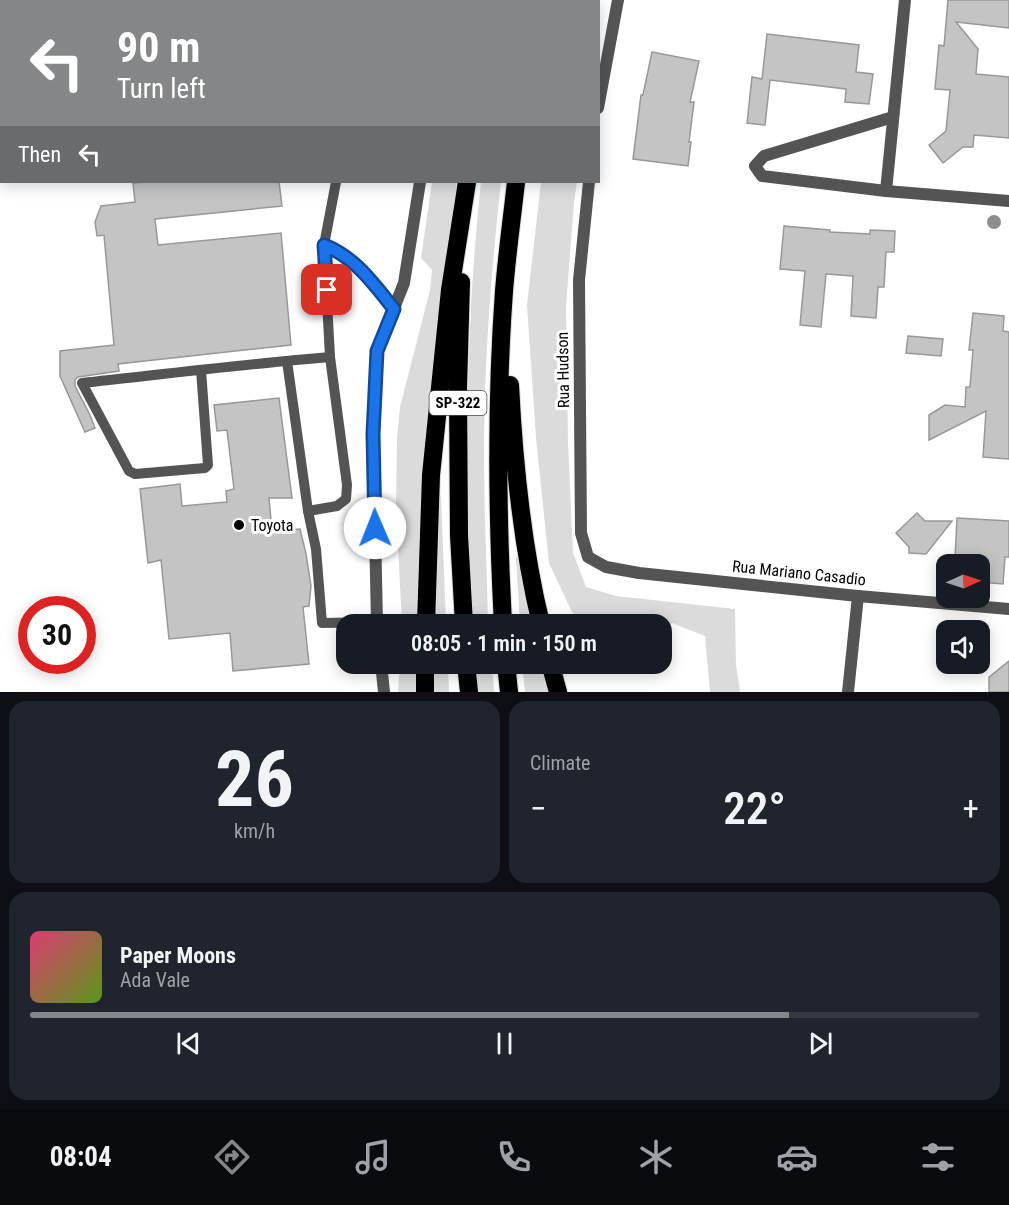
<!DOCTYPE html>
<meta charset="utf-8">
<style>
:root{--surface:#171b24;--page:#20242c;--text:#f1f3f6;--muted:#9ea1a6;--line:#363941;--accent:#858687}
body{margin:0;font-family:"Roboto Condensed",sans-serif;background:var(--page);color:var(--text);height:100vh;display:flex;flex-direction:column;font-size:22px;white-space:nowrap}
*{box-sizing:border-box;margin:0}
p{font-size:20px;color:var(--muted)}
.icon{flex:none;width:33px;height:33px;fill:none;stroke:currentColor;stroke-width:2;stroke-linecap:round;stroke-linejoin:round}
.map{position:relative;height:692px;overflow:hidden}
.sheet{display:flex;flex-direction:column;gap:9px;padding:9px;background:#0d0f14;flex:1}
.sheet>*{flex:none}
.hud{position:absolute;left:0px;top:0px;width:600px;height:183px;box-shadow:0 3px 15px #0003;background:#858687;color:#fff;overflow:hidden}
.needle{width:39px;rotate:87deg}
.buttons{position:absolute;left:936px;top:554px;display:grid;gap:12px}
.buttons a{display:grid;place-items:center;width:54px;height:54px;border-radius:12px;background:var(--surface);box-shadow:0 3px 15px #0003;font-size:30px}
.speed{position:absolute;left:18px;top:596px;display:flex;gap:12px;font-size:30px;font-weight:700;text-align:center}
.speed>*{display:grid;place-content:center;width:78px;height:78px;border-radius:50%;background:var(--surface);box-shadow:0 3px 15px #0003;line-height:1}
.speed .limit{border:9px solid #d22;background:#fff;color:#111}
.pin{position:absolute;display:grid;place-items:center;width:51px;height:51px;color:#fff;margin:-26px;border-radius:12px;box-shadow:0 3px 9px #0006}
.me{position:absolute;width:66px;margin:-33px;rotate:359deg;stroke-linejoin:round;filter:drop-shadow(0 0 4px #0008)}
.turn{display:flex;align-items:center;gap:21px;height:126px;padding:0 18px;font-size:27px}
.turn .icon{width:78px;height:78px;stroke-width:2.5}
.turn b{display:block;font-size:42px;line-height:51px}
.then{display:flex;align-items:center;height:57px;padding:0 18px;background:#0003;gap:12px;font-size:22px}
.big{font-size:45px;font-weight:600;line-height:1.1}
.sheet .card{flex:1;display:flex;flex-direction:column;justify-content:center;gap:9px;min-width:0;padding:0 21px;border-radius:18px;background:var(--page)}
.sheet .dial{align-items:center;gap:0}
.dial b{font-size:78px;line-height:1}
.song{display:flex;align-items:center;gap:18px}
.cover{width:72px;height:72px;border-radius:9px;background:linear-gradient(135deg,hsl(340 70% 55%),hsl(90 70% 35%))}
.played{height:6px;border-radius:3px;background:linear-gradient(90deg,var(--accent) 80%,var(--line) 80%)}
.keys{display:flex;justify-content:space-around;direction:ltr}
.heat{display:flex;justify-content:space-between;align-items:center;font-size:33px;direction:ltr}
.sheet .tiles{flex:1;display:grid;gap:9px;grid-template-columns:1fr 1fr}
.card:last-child{grid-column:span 2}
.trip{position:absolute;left:336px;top:614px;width:336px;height:60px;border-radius:18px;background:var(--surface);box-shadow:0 3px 15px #0003;font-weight:600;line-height:60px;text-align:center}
.dock{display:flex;height:96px;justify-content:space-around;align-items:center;background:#090b0e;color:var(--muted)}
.dock .icon{width:42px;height:42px}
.dock .on{color:var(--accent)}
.dock b{font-size:27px;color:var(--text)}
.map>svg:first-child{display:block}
.green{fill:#dbdbdb}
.building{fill:#c4c4c4;stroke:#989898;stroke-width:1.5}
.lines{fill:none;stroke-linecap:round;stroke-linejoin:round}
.motorway-casing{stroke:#dbdbdb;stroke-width:20}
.service{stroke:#545454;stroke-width:10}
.minor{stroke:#545454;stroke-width:12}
.motorway{stroke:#000;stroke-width:18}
.tree{fill:#8e8e8e}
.route-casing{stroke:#114b97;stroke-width:15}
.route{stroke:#1a73e8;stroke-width:10}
.poi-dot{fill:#000;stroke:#fff;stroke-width:2}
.labels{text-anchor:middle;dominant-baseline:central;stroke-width:6;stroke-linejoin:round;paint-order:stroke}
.shield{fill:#fff;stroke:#4c4c4c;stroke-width:1.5}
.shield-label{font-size:15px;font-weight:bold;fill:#000}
.street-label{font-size:16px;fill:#000;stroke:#fff}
.poi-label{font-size:16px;fill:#000;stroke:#fff;text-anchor:start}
</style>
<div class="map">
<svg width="1009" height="692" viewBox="0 0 1009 692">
<rect width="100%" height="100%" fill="#fff"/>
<g class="green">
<polygon points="432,182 457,182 424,470 419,553 418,624 402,624 396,506 397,437 400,407 430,290 432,270 421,258"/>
<path d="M 481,182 L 501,182 C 491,272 484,364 484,455 C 484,511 487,568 488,624 L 471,624 C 465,476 465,329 481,182 Z"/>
<polygon points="541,182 577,182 574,202 566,307 568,442 573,553 586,587 616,596 735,609 736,665 740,692 710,692 705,636 672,623 662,636 662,624 585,624 572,612 549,563 536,438 527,305"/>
<polygon points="441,496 446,624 435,624 437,497"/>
<polygon points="520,556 533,624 520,624 516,558"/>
<polygon points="400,663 418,663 418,692 398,692"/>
<polygon points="435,663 448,663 449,692 435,692"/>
<polygon points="475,663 492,663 494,692 477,692"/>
<polygon points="522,663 541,663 549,692 525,692"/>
</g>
<g class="building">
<polygon points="948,0 1009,0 1009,28 956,22 978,49 976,74 1009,77 1009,138 974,135 973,147 963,147 943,163 929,145 946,131 950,90 935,89 939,45 944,46"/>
<polygon points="767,34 859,45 856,72 873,74 869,104 845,102 846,89 770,80 765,125 747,123 752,77 762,79"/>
<polygon points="652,52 699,61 690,102 694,102 689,142 691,142 688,166 633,159 641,95 643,95"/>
<polygon points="147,182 279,182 282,206 155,219 158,245 281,233 291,345 118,364 119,371 78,377 75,380 75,386 90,415 95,428 85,432 60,376 60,351 114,345 104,235 97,236 95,222 101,206 135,202 133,183"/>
<polygon points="784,226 830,230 830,232 870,234 870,230 895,231 894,252 886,252 884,287 878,287 876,318 851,316 853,276 826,274 821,327 800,325 805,271 780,269"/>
<polygon points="973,313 1004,316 1003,331 1009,332 1009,459 983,457 986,411 929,440 929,415 945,405 965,407 966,387 970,387 973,350 969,350"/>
<polygon points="908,336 943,339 941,356 906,353"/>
<polygon points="279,398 292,498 269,498 272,531 300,529 306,554 311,586 309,606 303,607 309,664 233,671 230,633 169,639 161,560 148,563 140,489 180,484 182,506 227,502 226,491 234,489 227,430 217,431 214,405"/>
<polygon points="917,513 925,521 952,521 926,554 909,553 909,547 896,533"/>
<polygon points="957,518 1009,521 1009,557 1005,557 1003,584 980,582 980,564 961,564 961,558 955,558"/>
<polygon points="1009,661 1009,692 989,692 989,677"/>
</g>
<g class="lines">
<defs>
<g id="motorway">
<polyline points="499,2 499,0"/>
<polyline points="544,2 545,0"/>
<polyline points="461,282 458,387 459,535 464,624"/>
<path d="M 510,385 C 514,465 522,546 541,624"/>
<polyline points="426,624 431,475 450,290 467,182"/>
<path d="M 503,624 C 497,513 496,401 504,291 C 507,254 512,218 516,182"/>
<polyline points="425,663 425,692"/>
<polyline points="466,663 469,692"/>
<polyline points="506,663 509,692"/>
<polyline points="550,663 558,692"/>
</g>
</defs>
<use href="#motorway" class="motorway-casing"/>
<g class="service">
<polyline points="0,75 2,75"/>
<polyline points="0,156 2,156"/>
<polyline points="324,245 336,182"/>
<polyline points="287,361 308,511 316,549 322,623 377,622"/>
<path d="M 201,370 L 208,465 L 205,468 L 135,474 L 129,471 L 82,383 C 165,374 247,364 330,357"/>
<path d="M 308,511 L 337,506 L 346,499 L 347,485 L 330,357 L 324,245 C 355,258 373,283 394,309"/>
</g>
<g class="minor">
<polyline points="446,2 446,0"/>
<polyline points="598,108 618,0"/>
<polyline points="893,117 764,156 755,166 762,176 886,191 1009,201"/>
<polyline points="589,182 579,280 581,533 588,557 606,567 639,573 858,596 1009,609"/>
<polyline points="886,191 905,0"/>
<polyline points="377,624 373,434 377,351 404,283 420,182"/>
<polyline points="381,663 384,692"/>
<polyline points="848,692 858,596"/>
</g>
<use href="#motorway" class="motorway"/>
</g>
<circle class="tree" cx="994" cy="222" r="7"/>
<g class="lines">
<defs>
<path id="route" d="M 327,290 L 324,245 C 356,258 373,283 394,309 L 377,351 L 373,434 L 375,528"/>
</defs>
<use href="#route" class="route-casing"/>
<use href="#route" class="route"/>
</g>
<circle class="poi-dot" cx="239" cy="525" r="6"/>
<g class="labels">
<rect class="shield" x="429.5" y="391" width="57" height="24" rx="4.5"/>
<g class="shield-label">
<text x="458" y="403">SP-322</text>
</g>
<g class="street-label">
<text transform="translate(563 370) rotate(-91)">Rua Hudson</text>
<text transform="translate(799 573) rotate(6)">Rua Mariano Casadio</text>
</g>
<g class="poi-label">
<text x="251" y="525">Toyota</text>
</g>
</g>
</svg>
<div class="buttons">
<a><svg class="needle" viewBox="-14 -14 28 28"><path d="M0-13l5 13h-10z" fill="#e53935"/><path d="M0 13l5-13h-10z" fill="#9ea1a6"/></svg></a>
<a><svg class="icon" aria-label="sound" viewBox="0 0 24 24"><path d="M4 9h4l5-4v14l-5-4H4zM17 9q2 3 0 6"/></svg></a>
</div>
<div class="speed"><div class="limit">30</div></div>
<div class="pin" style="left:327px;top:290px;background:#d93025"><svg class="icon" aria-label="arrive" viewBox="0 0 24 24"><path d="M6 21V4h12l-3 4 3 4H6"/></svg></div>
<svg class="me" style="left:375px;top:528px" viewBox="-20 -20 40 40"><circle r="19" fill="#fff"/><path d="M0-13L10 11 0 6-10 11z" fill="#1a73e8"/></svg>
<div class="trip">08:05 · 1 min · 150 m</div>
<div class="hud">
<div class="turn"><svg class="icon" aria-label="left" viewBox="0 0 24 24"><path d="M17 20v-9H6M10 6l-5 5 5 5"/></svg><div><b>90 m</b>Turn left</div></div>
<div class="then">Then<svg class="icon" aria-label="left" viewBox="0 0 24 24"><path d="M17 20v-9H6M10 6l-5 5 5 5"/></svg></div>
</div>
</div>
<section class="sheet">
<div class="tiles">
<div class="card dial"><b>26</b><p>km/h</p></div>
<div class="card"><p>Climate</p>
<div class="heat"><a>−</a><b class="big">22°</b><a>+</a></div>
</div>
<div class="card">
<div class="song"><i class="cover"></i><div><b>Paper Moons</b><p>Ada Vale</p></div></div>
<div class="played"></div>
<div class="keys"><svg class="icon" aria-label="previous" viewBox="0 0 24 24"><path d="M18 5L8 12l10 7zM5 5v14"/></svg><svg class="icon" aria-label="pause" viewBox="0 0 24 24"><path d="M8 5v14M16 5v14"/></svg><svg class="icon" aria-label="next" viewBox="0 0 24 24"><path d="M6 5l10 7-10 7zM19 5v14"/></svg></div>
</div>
</div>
</section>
<nav class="dock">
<b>08:04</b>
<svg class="icon on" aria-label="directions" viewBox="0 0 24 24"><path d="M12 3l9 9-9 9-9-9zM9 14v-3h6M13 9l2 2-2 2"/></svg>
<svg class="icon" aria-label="music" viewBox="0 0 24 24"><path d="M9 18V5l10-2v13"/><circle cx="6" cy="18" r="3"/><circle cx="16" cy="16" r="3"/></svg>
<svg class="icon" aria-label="phone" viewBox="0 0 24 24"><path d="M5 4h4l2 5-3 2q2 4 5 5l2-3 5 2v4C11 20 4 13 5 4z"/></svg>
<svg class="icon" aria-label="climate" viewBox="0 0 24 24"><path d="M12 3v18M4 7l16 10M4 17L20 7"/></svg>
<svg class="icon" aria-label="car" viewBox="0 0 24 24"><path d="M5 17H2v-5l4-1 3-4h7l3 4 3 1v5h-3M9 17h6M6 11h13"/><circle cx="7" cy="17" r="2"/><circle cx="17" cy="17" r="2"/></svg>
<svg class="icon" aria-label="filters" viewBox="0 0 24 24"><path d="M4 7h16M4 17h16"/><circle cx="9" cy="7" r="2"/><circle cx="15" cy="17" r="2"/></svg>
</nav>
